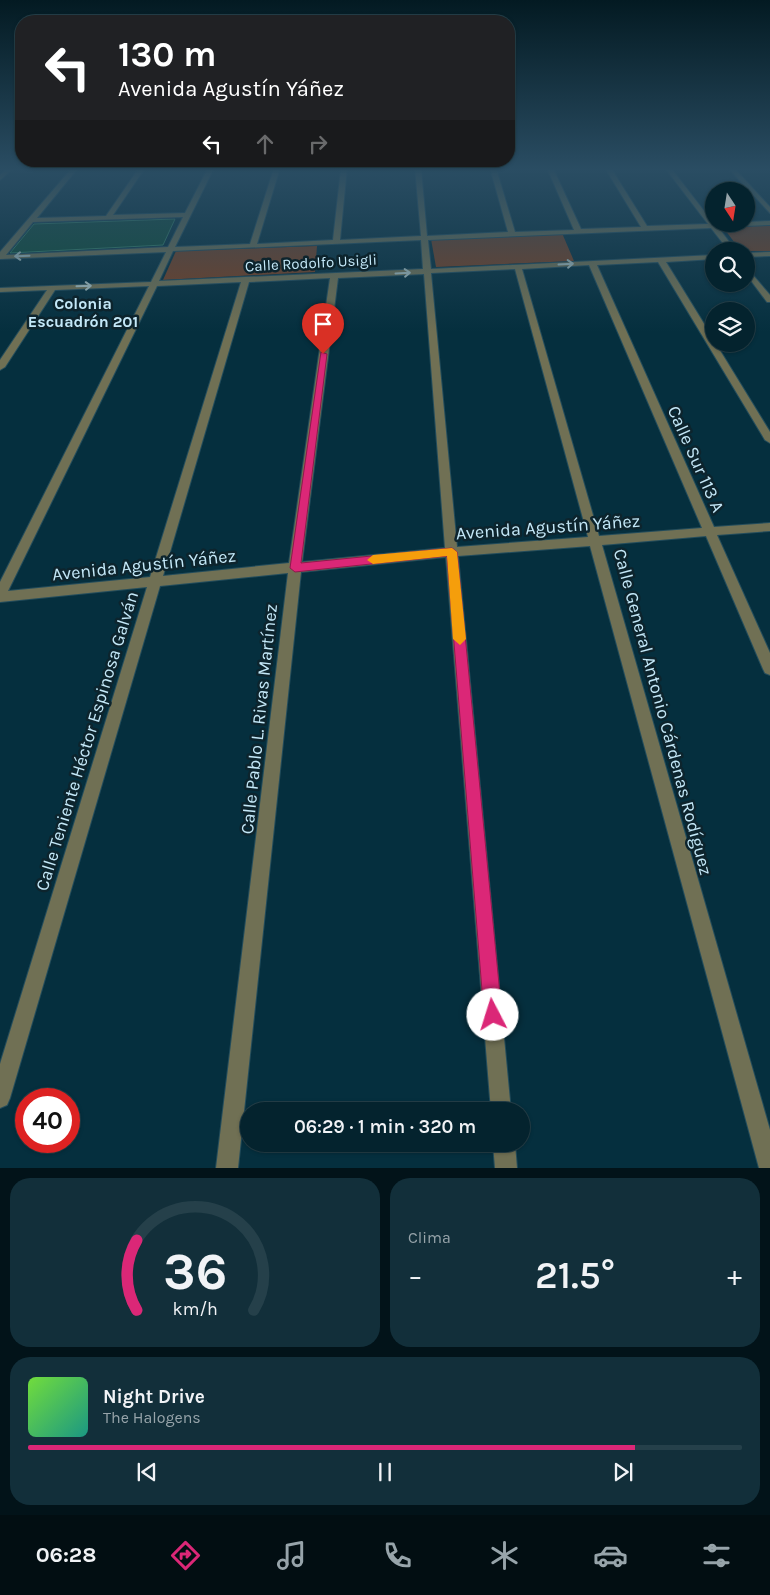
<!DOCTYPE html>
<html lang="es">
<meta charset="utf-8">
<style>
:root{--surface:#04232e;--page:#122f3a;--text:#f1f3f6;--muted:#97a4aa;--line:#25404a;--accent:#db2777}
body{margin:0;font-family:Karla,sans-serif;background:var(--page);color:var(--text);height:100vh;display:flex;flex-direction:column;font-size:19px;white-space:nowrap}
*{box-sizing:border-box;margin:0}
p{font-size:16px;color:var(--muted)}
.icon{flex:none;width:28px;height:28px;fill:none;stroke:currentColor;stroke-width:2;stroke-linecap:round;stroke-linejoin:round}
.map{position:relative;height:1168px;overflow:hidden}
.sheet{display:flex;flex-direction:column;gap:10px;padding:10px;background:#021319;flex:1}
.sheet>*{flex:none}
.banner{position:absolute;left:15px;top:15px;width:500px;height:152px;border-radius:20px;box-shadow:0 1px 4px #0004,0 0 0 1px var(--line);background:#202124;color:#fff;overflow:hidden}
.needle{width:32px;rotate:168deg}
.tools{position:absolute;left:705px;top:182px;display:grid;gap:10px}
.tools a{display:grid;place-items:center;width:50px;height:50px;border-radius:50%;background:var(--surface);box-shadow:0 1px 4px #0004,0 0 0 1px var(--line);font-size:25px}
.speed{position:absolute;left:15px;top:1088px;display:flex;gap:10px;font-size:25px;font-weight:700;text-align:center}
.speed>*{display:grid;place-content:center;width:65px;height:65px;border-radius:50%;background:var(--surface);box-shadow:0 1px 4px #0004,0 0 0 1px var(--line);line-height:1}
.speed .limit{border:8px solid #d22;background:#fff;color:#111}
.pin{position:absolute;display:grid;place-items:center;width:42px;height:42px;color:#fff;margin:-51px -21px;border-radius:50% 50% 50% 0;rotate:-45deg;box-shadow:0 0 5px #0007}
.pin .icon{rotate:45deg}
.me{position:absolute;width:55px;margin:-28px;rotate:355deg;stroke-linejoin:round;filter:drop-shadow(0 0 4px #0008)}
.turn{display:flex;align-items:center;gap:18px;height:105px;padding:0 20px;font-size:22px}
.turn .icon{width:65px;height:65px;stroke-width:2.5}
.turn b{display:block;font-size:35px;line-height:42px}
.lanes{display:flex;align-items:center;height:48px;padding:0 20px;background:#0003;justify-content:center;gap:25px;direction:ltr}
.lanes .off{opacity:.35}
.big{font-size:38px;font-weight:600;line-height:1.1}
.sheet .widget{flex:1;display:flex;flex-direction:column;justify-content:center;gap:8px;min-width:0;padding:0 18px;border-radius:20px;background:var(--page)}
.sheet .dial{align-items:center;gap:0}
.dial svg{height:130px;overflow:visible;fill:none;stroke:var(--line);stroke-width:7;stroke-linecap:round;text-anchor:middle}
.dial text{fill:var(--text);stroke:none}
.song{display:flex;align-items:center;gap:15px}
.cover{width:60px;height:60px;border-radius:8px;background:linear-gradient(135deg,hsl(100 70% 55%),hsl(170 70% 35%))}
.played{height:5px;border-radius:2px;background:linear-gradient(90deg,var(--accent) 85%,var(--line) 85%)}
.keys{display:flex;justify-content:space-around;direction:ltr}
.heat{display:flex;justify-content:space-between;align-items:center;font-size:28px;direction:ltr}
.sheet .tiles{flex:1;display:grid;gap:10px;grid-template-columns:1fr 1fr}
.widget:last-child{grid-column:span 2}
.trip{position:absolute;left:240px;top:1102px;width:290px;height:50px;border-radius:25px;background:var(--surface);box-shadow:0 1px 4px #0004,0 0 0 1px var(--line);font-weight:600;line-height:50px;text-align:center}
.dock{display:flex;height:80px;justify-content:space-around;align-items:center;background:#020e12;color:var(--muted)}
.dock .icon{width:35px;height:35px}
.dock .current{color:var(--accent)}
.dock b{font-size:22px;color:var(--text)}
.map>svg:first-child{display:block}
.green{fill:#774023}
.building{fill:#0f4b38;stroke:#378267}
.lines{fill:none;stroke-linecap:round;stroke-linejoin:round}
.minor-casing{stroke:#244d5c;stroke-width:2}
.minor{fill:#707054;fill-rule:evenodd}
.oneway{stroke:#a7bebf}
.route{fill:#db2777;stroke:#8e194d}
.slow{fill:#f59e0b}
.labels{text-anchor:middle;dominant-baseline:central;stroke-width:5;stroke-linejoin:round;paint-order:stroke}
.far-street-label{font-size:15px;fill:#c4e8f8;stroke:#0d242d}
.far-neighbourhood-label{font-size:16px;font-weight:bold;fill:#c4e8f8;stroke:#0d242d}
.street-label{font-size:18px;fill:#c4e8f8;stroke:#0d242d}
</style>
<div class="map">
<svg width="770" height="1168" viewBox="0 0 770 1168">
<rect width="100%" height="100%" fill="#052f3e"/>
<g class="green">
<polygon points="770,224 770,251 741,251 722,226"/>
<polygon points="562,233 574,261 436,267 431,239"/>
<polygon points="317,246 315,272 163,280 176,251"/>
</g>
<polygon class="building" points="175,219 163,245 10,253 34,224"/>
<g class="lines">
<defs>
<g id="minor">
<polygon points="7,168 14,168 0,180 0,175"/>
<path d="M 72,168 L 78,168 L 37,218 L 106,216 L 139,168 L 145,168 L 113,215 L 185,213 L 208,168 L 214,168 L 175,247 L 250,244 L 274,168 L 280,168 L 257,244 L 333,240 L 341,168 L 347,168 L 340,240 L 421,236 L 415,168 L 421,168 L 427,236 L 508,232 L 490,168 L 496,168 L 515,232 L 574,230 L 547,168 L 553,168 L 581,229 L 641,227 L 605,168 L 611,168 L 647,226 L 708,224 L 665,168 L 671,168 L 714,224 L 746,224 L 746,222 L 770,221 L 770,225 L 718,227 L 736,251 L 729,251 L 711,228 L 428,240 L 431,269 L 714,255 L 714,259 L 666,262 L 714,340 L 714,344 L 716,344 L 770,432 L 770,443 L 765,440 L 658,262 L 597,265 L 714,527 L 770,523 L 770,531 L 717,535 L 770,653 L 770,675 L 765,673 L 763,669 L 706,536 L 602,545 L 770,1130 L 770,1168 L 759,1168 L 590,546 L 458,556 L 511,1111 L 491,1111 L 446,557 L 301,572 L 238,1168 L 216,1168 L 288,573 L 160,586 L 10,1098 L 7,1105 L 0,1108 L 0,1064 L 147,587 L 0,602 L 0,582 L 149,286 L 55,290 L 5,367 L 0,370 L 0,360 L 47,290 L 0,292 L 0,288 L 151,282 L 166,252 L 0,259 L 0,252 ZM 183,217 L 168,247 L 6,255 L 33,222 ZM 421,240 L 423,269 L 159,281 L 173,251 ZM 589,265 L 702,528 L 599,536 L 522,269 ZM 515,269 L 588,537 L 457,547 L 431,273 ZM 424,274 L 445,548 L 302,562 L 338,278 ZM 330,278 L 289,563 L 163,576 L 249,282 ZM 241,282 L 150,577 L 8,591 L 157,286 Z"/>
<polygon points="728,168 734,168 770,207 770,213"/>
<polygon points="770,252 770,256 746,257 746,253"/>
<polygon points="746,267 770,295 770,302 767,302 746,274"/>
<polygon points="493,1144 515,1144 517,1168 495,1168"/>
</g>
</defs>
<use href="#minor" class="minor-casing"/>
<use href="#minor" class="minor"/>
</g>
<defs><path id="oneway-shaft" d="M-6 0H5M1.5-3L5.5 0L1.5 3" fill="none" stroke-width="1.6" stroke-linecap="round" stroke-linejoin="round" transform="scale(1.25)"/></defs>
<g class="oneway">
<use href="#oneway-shaft" transform="translate(22 256) rotate(178)"/>
<use href="#oneway-shaft" transform="translate(566 264) rotate(-3)"/>
<use href="#oneway-shaft" transform="translate(403 273) rotate(-3)"/>
<use href="#oneway-shaft" transform="translate(84 286) rotate(-2)"/>
</g>
<linearGradient id="sky" x2="0" y2="1"><stop stop-color="#031a22"/><stop offset="0.51" stop-color="#2a4d63"/><stop offset="1" stop-color="#2a4d63" stop-opacity="0"/></linearGradient>
<rect width="770" height="332" fill="url(#sky)"/>
<polygon class="route" points="321,352 327,354 301,563 452,548 457,552 502,1015 499,1021 493,1024 486,1021 484,1015 447,556 295,572 290,568"/>
<polygon class="slow" points="452,548 457,552 466,639 460,645 453,639 447,556 373,564 367,560 373,555"/>
<g class="labels">
<g class="far-street-label">
<text transform="translate(311 263) rotate(-3)">Calle Rodolfo Usigli</text>
</g>
<g class="far-neighbourhood-label">
<text x="83" y="303">Colonia<tspan x="83" dy="18">Escuadrón 201</tspan></text>
</g>
<g class="street-label">
<text transform="translate(696 459) rotate(66)">Calle Sur 113 A</text>
<text transform="translate(548 527) rotate(-4)">Avenida Agustín Yáñez</text>
<text transform="translate(144 565) rotate(-6)">Avenida Agustín Yáñez</text>
<text transform="translate(663 712) rotate(75)">Calle General Antonio Cárdenas Rodíguez</text>
<text transform="translate(259 719) rotate(-84)">Calle Pablo L. Rivas Martínez</text>
<text transform="translate(87 741) rotate(-73)">Calle Teniente Héctor Espinosa Galván</text>
</g>
</g>
</svg>
<div class="tools">
<a><svg class="needle" viewBox="-14 -14 28 28"><path d="M0-13l5 13h-10z" fill="#e53935"/><path d="M0 13l5-13h-10z" fill="#97a4aa"/></svg></a>
<a><svg class="icon" aria-label="search" viewBox="0 0 24 24"><circle cx="10" cy="10" r="6"/><path d="M15 15l6 6"/></svg></a>
<a><svg class="icon" aria-label="layers" viewBox="0 0 24 24"><path d="M12 4l9 5-9 5-9-5zM3 14l9 5 9-5"/></svg></a>
</div>
<div class="speed"><div class="limit">40</div></div>
<div class="pin" style="left:323px;top:354px;background:#d93025"><svg class="icon" aria-label="arrive" viewBox="0 0 24 24"><path d="M6 21V4h12l-3 4 3 4H6"/></svg></div>
<svg class="me" style="left:493px;top:1015px" viewBox="-20 -20 40 40"><circle r="19" fill="#fff"/><path d="M0-13L10 11 0 6-10 11z" fill="#db2777"/></svg>
<div class="trip">06:29 · 1 min · 320 m</div>
<div class="banner">
<div class="turn"><svg class="icon" aria-label="left" viewBox="0 0 24 24"><path d="M17 20v-9H6M10 6l-5 5 5 5"/></svg><div><b>130 m</b>Avenida Agustín Yáñez</div></div>
<div class="lanes"><svg class="icon" aria-label="left" viewBox="0 0 24 24"><path d="M17 20v-9H6M10 6l-5 5 5 5"/></svg><svg class="icon off" aria-label="ahead" viewBox="0 0 24 24"><path d="M12 20V5M6 11l6-6 6 6"/></svg><svg class="icon off" aria-label="right" viewBox="0 0 24 24"><path d="M7 20v-9h11M14 6l5 5-5 5"/></svg></div>
</div>
</div>
<section class="sheet">
<div class="tiles">
<div class="widget dial"><svg viewBox="0 0 100 80">
<path d="M14 69A42 42 0 1 1 86 69"/>
<path d="M14 69A42 42 0 0 1 14 26" stroke="#db2777"/>
<text x="50" y="56" font-size="32" font-weight="700">36</text>
<text x="50" y="72" font-size="11">km/h</text>
</svg></div>
<div class="widget"><p>Clima</p>
<div class="heat"><a>−</a><b class="big">21.5°</b><a>+</a></div>
</div>
<div class="widget">
<div class="song"><i class="cover"></i><div><b>Night Drive</b><p>The Halogens</p></div></div>
<div class="played"></div>
<div class="keys"><svg class="icon" aria-label="previous" viewBox="0 0 24 24"><path d="M18 5L8 12l10 7zM5 5v14"/></svg><svg class="icon" aria-label="pause" viewBox="0 0 24 24"><path d="M8 5v14M16 5v14"/></svg><svg class="icon" aria-label="next" viewBox="0 0 24 24"><path d="M6 5l10 7-10 7zM19 5v14"/></svg></div>
</div>
</div>
</section>
<nav class="dock">
<b>06:28</b>
<svg class="icon current" aria-label="directions" viewBox="0 0 24 24"><path d="M12 3l9 9-9 9-9-9zM9 14v-3h6M13 9l2 2-2 2"/></svg>
<svg class="icon" aria-label="music" viewBox="0 0 24 24"><path d="M9 18V5l10-2v13"/><circle cx="6" cy="18" r="3"/><circle cx="16" cy="16" r="3"/></svg>
<svg class="icon" aria-label="phone" viewBox="0 0 24 24"><path d="M5 4h4l2 5-3 2q2 4 5 5l2-3 5 2v4C11 20 4 13 5 4z"/></svg>
<svg class="icon" aria-label="climate" viewBox="0 0 24 24"><path d="M12 3v18M4 7l16 10M4 17L20 7"/></svg>
<svg class="icon" aria-label="car" viewBox="0 0 24 24"><path d="M5 17H2v-5l4-1 3-4h7l3 4 3 1v5h-3M9 17h6M6 11h13"/><circle cx="7" cy="17" r="2"/><circle cx="17" cy="17" r="2"/></svg>
<svg class="icon" aria-label="filters" viewBox="0 0 24 24"><path d="M4 7h16M4 17h16"/><circle cx="9" cy="7" r="2"/><circle cx="15" cy="17" r="2"/></svg>
</nav>
